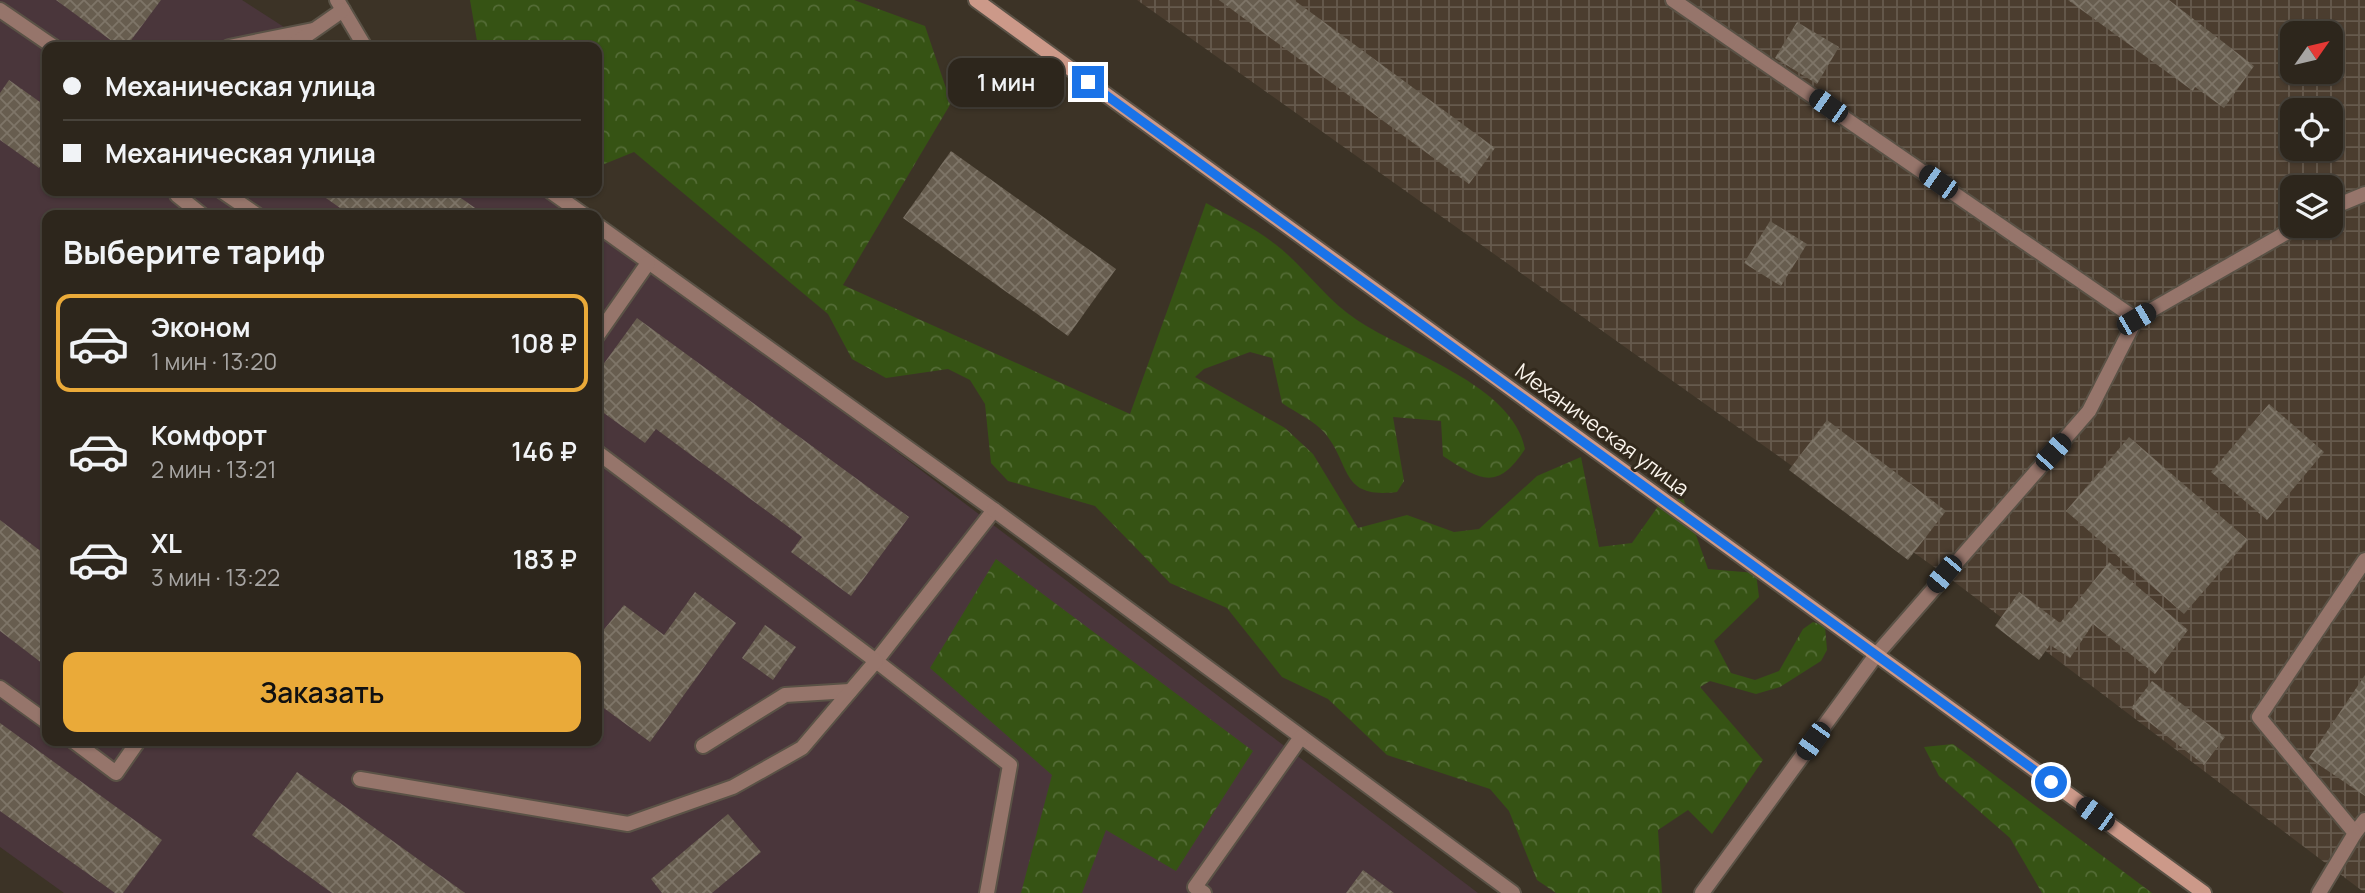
<!DOCTYPE html>
<html lang="ru">
<meta charset="utf-8">
<style>
body{margin:0;font-family:Manrope,sans-serif;background:#393229;color:#f1f3f6;height:100vh;display:flex;flex-direction:column;font-size:26px;white-space:nowrap}
*{box-sizing:border-box;margin:0}
p{font-size:23px;color:#a7a5a3}
.icon{flex:none;width:38px;height:38px;fill:none;stroke:currentColor;stroke-width:2;stroke-linecap:round;stroke-linejoin:round}
.map{position:relative;flex:1;overflow:hidden}
.drawer{position:absolute;left:42px;top:210px;width:560px;height:536px;display:flex;flex-direction:column;background:#2d261c;border-radius:14px;box-shadow:0 2px 5px #0004,0 0 0 2px #48433b}
.drawer>*{flex:none}
.top-card{position:absolute;left:42px;top:42px;width:560px;height:154px;border-radius:14px;box-shadow:0 2px 5px #0004,0 0 0 2px #48433b;display:grid;align-content:center;height:154px;padding:0 21px;background:#2d261c}
.needle{width:46px;rotate:56deg}
.fabs{position:absolute;left:2280px;top:21px;display:grid;gap:14px}
.fabs a{display:grid;place-items:center;width:63px;height:63px;border-radius:14px;background:#2d261c;box-shadow:0 2px 5px #0004,0 0 0 2px #48433b;font-size:35px}
.end{position:absolute;width:32px;height:32px;margin:-16px;border:9px solid #1a73e8;background:#fff;box-shadow:0 0 0 4px #fff}
.from{border-radius:50%}
.bubble{position:absolute;height:49px;border-radius:14px;background:#2d261c;box-shadow:0 2px 5px #0004,0 0 0 2px #48433b;font-size:23px;font-weight:600;line-height:49px;text-align:center}
.car{position:absolute;width:21px;height:42px;margin:-21px -10px;border-radius:9px;box-shadow:0 0 5px 2px #0007;background:linear-gradient(#222 24%,#8ab4d8 0 40%,#222 0 76%,#8ab4d8 0 86%,#222 0)}
.top-card b{display:flex;align-items:center;gap:24px;height:66px;font-size:26px}
.top-card b+b{border-top:2px solid #48433b}
.top-card i{width:18px;height:18px;background:#f1f3f6}
ul{padding:0;list-style:none}
li{display:flex;align-items:center;gap:21px;height:98px;margin:0 14px 10px;padding:0 7px;border:4px solid transparent;border-radius:14px}
li div{flex:1}
li b{display:block;font-size:26px}
li em{font-style:normal;font-weight:600}
li.current{border-color:#eaaa39}
li>.icon{width:63px;height:63px;stroke-width:1.5}
h2{padding:0 21px;font-size:32px;line-height:84px}
.primary-button{display:flex;gap:14px;margin-top:auto;padding:14px 21px}
.primary-button a{flex:1;height:80px;border-radius:14px;background:#eaaa39;color:#111;font-size:28px;font-weight:600;line-height:80px;text-align:center}
.map>svg:first-child{display:block}
.commercial{fill:#4a363b}
.industrial{fill:url(#industrial-grid);fill-rule:evenodd}
.forest{fill:url(#forest-crowns)}
.building{fill:url(#building-cross-hatch)}
.lines{fill:none;stroke-linecap:round;stroke-linejoin:round}
.lane-casing{stroke:#5a5246;stroke-width:18}
.secondary-casing{stroke:#5a5246;stroke-width:18}
.lane{stroke:#96756b;stroke-width:14}
.secondary{stroke:#cc9989;stroke-width:14}
.route{stroke:#1a73e8;stroke-width:9}
.labels{text-anchor:middle;stroke-width:6;stroke-linejoin:round;paint-order:stroke}
.street-label{font-size:21px;fill:#faf4ec;stroke:#32291c}
</style>
<div class="map">
<svg width="2365" height="893" viewBox="0 0 2365 893">
<defs>
<pattern id="industrial-grid" width="8" height="8" patternUnits="userSpaceOnUse" patternTransform="scale(1.75)"><rect width="8" height="8" fill="#4b3d2f"/><path d="M0 4h8M4 0v8" fill="none" stroke="#665a4d"/></pattern>
<pattern id="forest-crowns" width="20" height="18" patternUnits="userSpaceOnUse" patternTransform="scale(1.75)"><rect width="20" height="18" fill="#365314"/><path d="M2 6a3 3 0 1 1 6 0M12 15a3 3 0 1 1 6 0" fill="none" stroke="#546c36"/></pattern>
<pattern id="building-cross-hatch" width="8" height="8" patternUnits="userSpaceOnUse" patternTransform="scale(1.75)"><rect width="8" height="8" fill="#675d4f"/><path d="M0 0l8 8M0 8l8-8" fill="none" stroke="#7e7568"/></pattern>
</defs>
<rect width="100%" height="100%" fill="#3c3326"/>
<polygon class="commercial" points="0,0 242,0 315,47 47,47 47,191 537,191 575,215 47,215 47,740 597,740 597,229 648,263 1478,893 64,893 0,847"/>
<path class="industrial" d="M1137,0H2365V893L1944,574ZM2292,33H2331V72H2292ZM2292,110H2331V149H2292ZM2292,187H2331V226H2292Z"/>
<g class="forest">
<path d="M470,0H854L925,26L951,103L843,285L1130,414L1206,203C1229,216 1255,228 1275,244C1304,266 1326,300 1357,320C1406,353 1513,385 1525,449C1497,492 1480,480 1443,456L1441,421L1393,417L1404,481L1397,492C1339,499 1352,465 1324,432C1314,421 1295,412 1282,403L1272,358L1250,352L1204,369L1195,377L1285,428L1313,454L1358,528L1407,515L1454,532L1479,529L1537,476L1581,457L1599,547L1632,543L1661,502L1683,498L1708,569L1756,573L1759,597L1714,641L1731,673L1755,680L1779,671L1803,629L1813,622L1825,626L1827,650L1821,661L1780,687L1756,694L1710,681L1700,687L1763,760L1712,834L1688,810L1658,830L1662,893H1556L1537,880L1509,811L1490,789L1387,755L1328,699L1282,677L1227,608L1170,583L1095,506L1008,481L991,463L985,404L970,380L948,369L886,378L852,359L828,314L634,152L597,167V47H478Z"/>
<polygon points="996,559 1253,751 1176,871 1106,830 1082,893 1021,893 1052,775 930,668"/>
<polygon points="1953,744 2152,893 2042,893 2010,838 1939,776 1924,747"/>
</g>
<g class="building">
<polygon points="56,0 161,0 126,47 120,47"/>
<polygon points="1219,0 1294,0 1495,148 1469,184"/>
<polygon points="2068,0 2169,0 2254,66 2224,108 2195,87 2193,91"/>
<polygon points="1797,22 1839,47 1817,84 1775,58"/>
<polygon points="9,80 47,107 47,157 39,168 0,140 0,93"/>
<polygon points="951,151 1116,269 1068,336 903,218"/>
<polygon points="316,191 451,191 485,215 350,215"/>
<polygon points="1770,221 1807,244 1781,286 1744,263"/>
<polygon points="637,318 909,517 851,596 791,552 802,537 656,429 645,443 597,408 597,373"/>
<polygon points="2269,404 2324,452 2267,520 2211,472"/>
<polygon points="1827,420 1946,511 1908,560 1789,470"/>
<polygon points="2129,437 2248,540 2184,614 2066,511"/>
<polygon points="0,520 47,556 47,667 0,631"/>
<polygon points="2109,562 2188,630 2155,674 2093,624 2070,658 2050,645 2039,660 1995,626 2019,592 2060,623"/>
<polygon points="695,592 736,623 650,742 597,703 597,638 624,605 664,635"/>
<polygon points="765,625 796,647 773,680 742,658"/>
<polygon points="2365,675 2365,796 2309,758"/>
<polygon points="2152,681 2225,737 2204,765 2131,708"/>
<polygon points="0,723 162,840 123,893 115,893 0,811"/>
<polygon points="297,772 465,893 332,893 252,835"/>
<polygon points="728,814 761,852 712,893 662,893 651,879"/>
<polygon points="1363,870 1394,893 1346,893"/>
</g>
<g class="lines">
<defs>
<g id="lane">
<polyline points="337,0 365,47"/>
<polyline points="1673,0 2136,319"/>
<polyline points="0,10 54,47"/>
<polyline points="229,47 313,30"/>
<polyline points="290,47 343,10"/>
<polyline points="179,191 177,195 202,215"/>
<polyline points="222,191 257,215"/>
<polyline points="550,191 584,215"/>
<polyline points="2331,208 2365,194"/>
<polyline points="597,225 994,510 876,661 1010,765 987,893"/>
<polyline points="597,336 648,263"/>
<polyline points="994,510 1513,893"/>
<polyline points="0,688 47,722"/>
<polyline points="72,740 116,773 139,740"/>
<polyline points="703,746 785,695 850,691"/>
<polyline points="360,779 628,824 733,787 802,748 876,661 597,452"/>
<polyline points="2355,833 2365,820"/>
<polyline points="1204,893 1195,887 1301,737"/>
<polyline points="1702,893 1876,655 2089,411 2136,319 2298,226"/>
<polyline points="2319,893 2355,833 2259,717 2365,560"/>
</g>
<polyline id="secondary" points="976,0 2204,893"/>
</defs>
<use href="#lane" class="lane-casing"/>
<use href="#secondary" class="secondary-casing"/>
<use href="#lane" class="lane"/>
<use href="#secondary" class="secondary"/>
</g>
<g class="lines">
<polyline class="route" points="1088,82 2051,782"/>
</g>
<g class="labels">
<g class="street-label">
<text transform="translate(1602 430) rotate(36)" y="7">Механическая улица</text>
</g>
</g>
</svg>
<div class="fabs">
<a><svg class="needle" viewBox="-14 -14 28 28"><path d="M0-13l5 13h-10z" fill="#e53935"/><path d="M0 13l5-13h-10z" fill="#a7a5a3"/></svg></a>
<a><svg class="icon" aria-label="locate" viewBox="0 0 24 24"><circle cx="12" cy="12" r="6"/><path d="M12 2v4M12 18v4M2 12h4M18 12h4"/></svg></a>
<a><svg class="icon" aria-label="layers" viewBox="0 0 24 24"><path d="M12 4l9 5-9 5-9-5zM3 14l9 5 9-5"/></svg></a>
</div>
<i class="end from" style="left:2051px;top:782px"></i>
<i class="end" style="left:1088px;top:82px"></i>
<div class="bubble" style="left:948px;top:58px;width:116px">1 мин</div>
<i class="car" style="left:1828px;top:106px;rotate:305deg"></i>
<i class="car" style="left:1938px;top:182px;rotate:305deg"></i>
<i class="car" style="left:2136px;top:319px;rotate:60deg"></i>
<i class="car" style="left:2053px;top:452px;rotate:42deg"></i>
<i class="car" style="left:1944px;top:574px;rotate:220deg"></i>
<i class="car" style="left:1813px;top:741px;rotate:216deg"></i>
<i class="car" style="left:2095px;top:814px;rotate:306deg"></i>
<div class="top-card">
<b><i class="from"></i>Механическая улица</b>
<b><i></i>Механическая улица</b>
</div>
<section class="drawer">
<h2>Выберите тариф</h2>
<ul>
<li class="current"><svg class="icon" aria-label="car" viewBox="0 0 24 24"><path d="M5 17H2v-5l4-1 3-4h7l3 4 3 1v5h-3M9 17h6M6 11h13"/><circle cx="7" cy="17" r="2"/><circle cx="17" cy="17" r="2"/></svg><div><b>Эконом</b><p>1 мин · 13:20</p></div><em>108 ₽</em></li>
<li><svg class="icon" aria-label="car" viewBox="0 0 24 24"><path d="M5 17H2v-5l4-1 3-4h7l3 4 3 1v5h-3M9 17h6M6 11h13"/><circle cx="7" cy="17" r="2"/><circle cx="17" cy="17" r="2"/></svg><div><b>Комфорт</b><p>2 мин · 13:21</p></div><em>146 ₽</em></li>
<li><svg class="icon" aria-label="car" viewBox="0 0 24 24"><path d="M5 17H2v-5l4-1 3-4h7l3 4 3 1v5h-3M9 17h6M6 11h13"/><circle cx="7" cy="17" r="2"/><circle cx="17" cy="17" r="2"/></svg><div><b>XL</b><p>3 мин · 13:22</p></div><em>183 ₽</em></li>
</ul>
<div class="primary-button"><a>Заказать</a></div>
</section>
</div>
